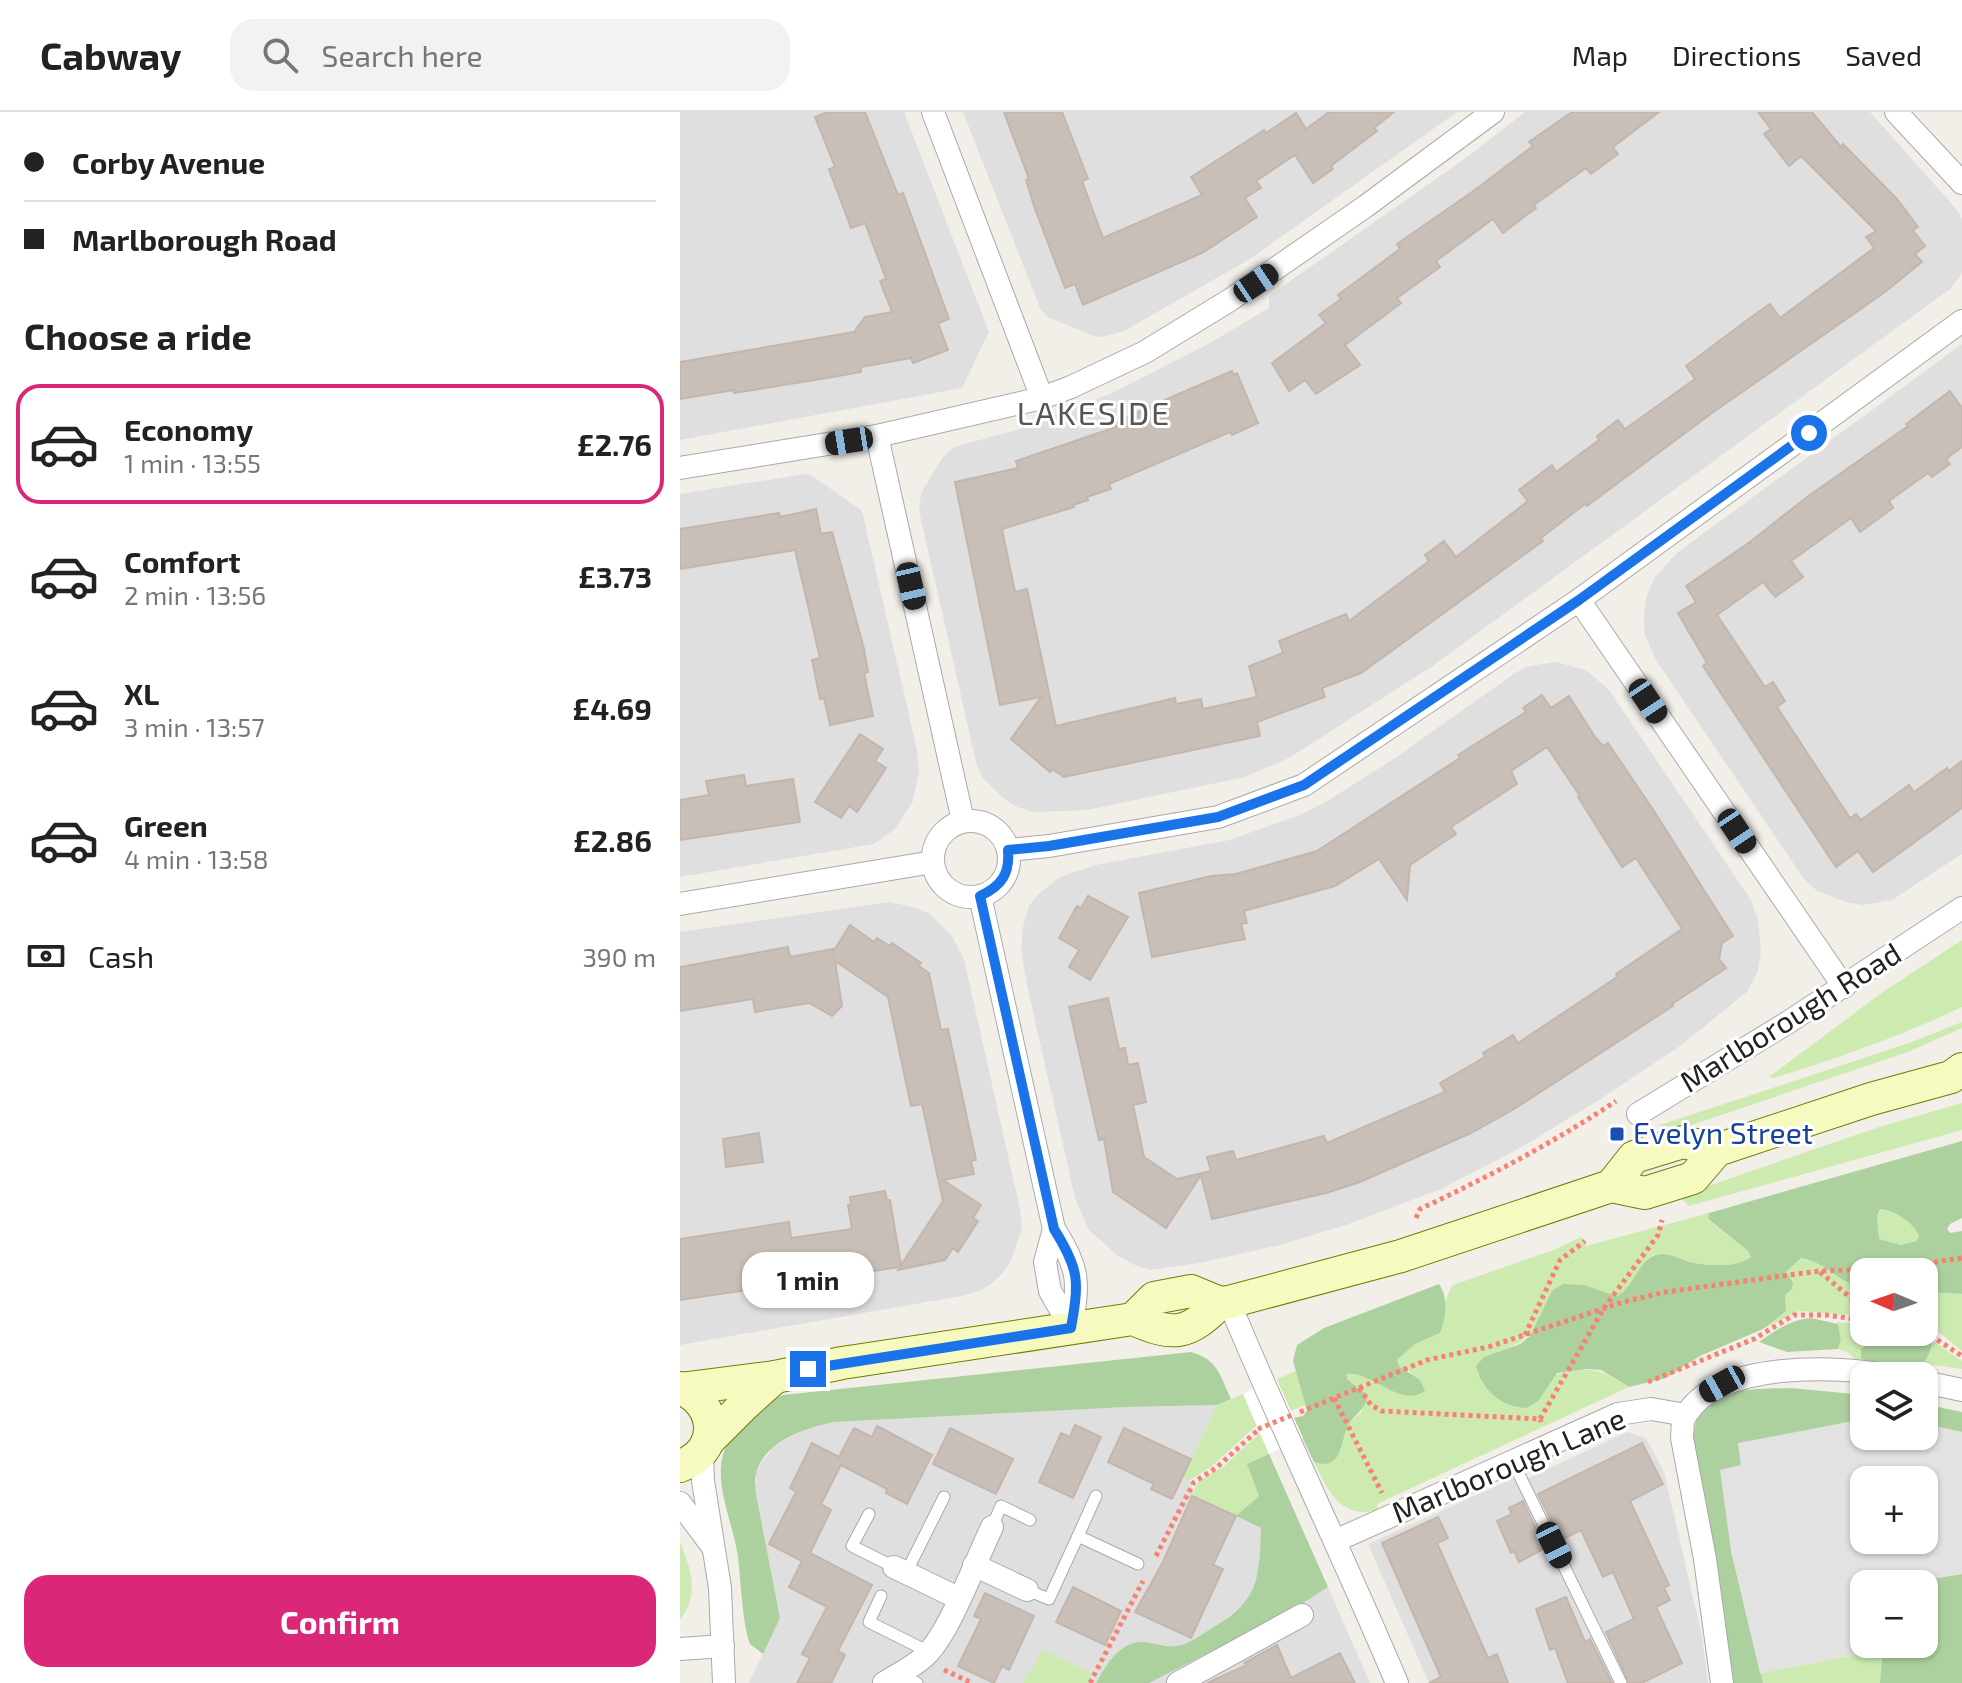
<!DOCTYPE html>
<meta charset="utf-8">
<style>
body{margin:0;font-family:"Exo 2",sans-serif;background:#f2f2f2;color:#222;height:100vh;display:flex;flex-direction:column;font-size:30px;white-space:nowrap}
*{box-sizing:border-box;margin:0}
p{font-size:26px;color:#767676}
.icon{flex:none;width:44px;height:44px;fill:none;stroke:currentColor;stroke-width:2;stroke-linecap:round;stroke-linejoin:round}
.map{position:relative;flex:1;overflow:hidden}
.panel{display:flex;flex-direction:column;background:#fff;width:680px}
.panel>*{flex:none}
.top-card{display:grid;align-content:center;height:176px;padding:0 24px;background:#fff}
.needle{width:52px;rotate:272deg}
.controls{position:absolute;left:1170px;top:1146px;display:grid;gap:16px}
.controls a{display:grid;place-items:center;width:88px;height:88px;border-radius:16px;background:#fff;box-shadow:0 2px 6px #0004;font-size:40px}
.end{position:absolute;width:36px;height:36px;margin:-18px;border:10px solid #1a73e8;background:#fff;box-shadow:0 0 0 4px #fff}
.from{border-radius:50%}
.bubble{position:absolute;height:56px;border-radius:24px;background:#fff;box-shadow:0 2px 6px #0004;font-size:26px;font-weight:700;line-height:56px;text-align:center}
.car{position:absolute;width:24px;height:48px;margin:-24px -12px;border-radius:10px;box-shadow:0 0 6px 2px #0007;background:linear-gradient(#222 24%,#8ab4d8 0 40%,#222 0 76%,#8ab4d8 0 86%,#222 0)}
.top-card b{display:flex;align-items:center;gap:28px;height:76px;font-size:30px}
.top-card b+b{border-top:2px solid #e0e0e0}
.top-card i{width:20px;height:20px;background:#222}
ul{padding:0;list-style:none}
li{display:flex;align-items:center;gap:24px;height:120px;margin:0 16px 12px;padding:0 8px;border:4px solid transparent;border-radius:24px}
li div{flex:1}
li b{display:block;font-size:30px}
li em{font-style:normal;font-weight:700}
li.selected{border-color:#db2777}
li>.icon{width:72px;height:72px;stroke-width:1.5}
h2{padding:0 24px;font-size:36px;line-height:96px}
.pay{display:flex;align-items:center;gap:20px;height:88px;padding:0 24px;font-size:30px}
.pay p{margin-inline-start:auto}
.action{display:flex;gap:16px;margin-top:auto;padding:16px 24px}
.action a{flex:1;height:92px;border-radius:24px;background:#db2777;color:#fff;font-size:32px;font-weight:700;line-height:92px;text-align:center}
header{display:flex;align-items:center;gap:48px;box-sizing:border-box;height:112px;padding:0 40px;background:#fff;border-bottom:2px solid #e0e0e0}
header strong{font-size:38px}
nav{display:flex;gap:44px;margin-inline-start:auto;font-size:28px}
.search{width:560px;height:72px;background:#f2f2f2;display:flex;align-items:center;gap:20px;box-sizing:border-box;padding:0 28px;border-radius:24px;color:#767676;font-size:30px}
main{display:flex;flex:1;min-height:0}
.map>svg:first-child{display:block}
.residential{fill:#e0dfdf}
.grass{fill:#cdebb0}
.forest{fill:#add19e;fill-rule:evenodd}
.parking{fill:#e2e2e2;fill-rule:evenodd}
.pier{fill:#fff}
.building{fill:#c7bfb8;stroke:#c4b6ab;stroke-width:2}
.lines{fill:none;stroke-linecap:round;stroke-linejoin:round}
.lane-casing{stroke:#a9a9a9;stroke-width:13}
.street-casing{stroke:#a9a9a9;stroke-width:24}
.secondary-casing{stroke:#707d05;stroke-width:34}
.path{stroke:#fa8072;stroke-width:5;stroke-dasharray:4 4;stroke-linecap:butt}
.lane{stroke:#fff;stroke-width:11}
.street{stroke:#fff;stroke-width:22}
.secondary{stroke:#f7fabf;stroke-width:32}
.path-bridge{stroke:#fa8072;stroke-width:5;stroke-dasharray:4 4;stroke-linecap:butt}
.route{stroke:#1a73e8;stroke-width:10}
.transit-dot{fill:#1a4fb4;stroke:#fff;stroke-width:3}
.labels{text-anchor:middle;stroke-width:6;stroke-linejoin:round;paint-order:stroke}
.street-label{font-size:30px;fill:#222;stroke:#fff}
.transit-label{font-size:30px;fill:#164399;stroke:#fff;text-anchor:start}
.neighbourhood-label{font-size:32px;letter-spacing:2px;fill:#555;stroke:#fff}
</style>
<header>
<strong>Cabway</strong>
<div class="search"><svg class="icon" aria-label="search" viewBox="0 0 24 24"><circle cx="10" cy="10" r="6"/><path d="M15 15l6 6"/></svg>Search here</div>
<nav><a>Map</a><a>Directions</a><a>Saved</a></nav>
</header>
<main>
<section class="panel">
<div class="top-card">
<b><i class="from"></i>Corby Avenue</b>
<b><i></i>Marlborough Road</b>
</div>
<h2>Choose a ride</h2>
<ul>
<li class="selected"><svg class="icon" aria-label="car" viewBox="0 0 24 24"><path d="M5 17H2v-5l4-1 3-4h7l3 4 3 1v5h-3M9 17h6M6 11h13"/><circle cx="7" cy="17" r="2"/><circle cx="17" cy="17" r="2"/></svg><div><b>Economy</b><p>1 min · 13:55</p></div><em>£2.76</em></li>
<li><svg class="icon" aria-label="car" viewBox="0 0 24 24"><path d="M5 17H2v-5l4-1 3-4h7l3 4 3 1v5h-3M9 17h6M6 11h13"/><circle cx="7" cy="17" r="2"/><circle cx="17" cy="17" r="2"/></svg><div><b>Comfort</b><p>2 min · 13:56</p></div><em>£3.73</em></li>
<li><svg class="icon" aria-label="car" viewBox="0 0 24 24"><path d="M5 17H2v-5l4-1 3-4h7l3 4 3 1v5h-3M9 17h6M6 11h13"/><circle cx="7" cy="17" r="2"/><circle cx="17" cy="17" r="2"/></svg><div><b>XL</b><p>3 min · 13:57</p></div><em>£4.69</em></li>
<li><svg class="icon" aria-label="car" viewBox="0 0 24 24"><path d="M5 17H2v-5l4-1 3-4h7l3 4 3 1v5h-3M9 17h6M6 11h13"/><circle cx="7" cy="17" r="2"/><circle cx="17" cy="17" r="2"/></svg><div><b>Green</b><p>4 min · 13:58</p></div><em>£2.86</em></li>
</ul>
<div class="pay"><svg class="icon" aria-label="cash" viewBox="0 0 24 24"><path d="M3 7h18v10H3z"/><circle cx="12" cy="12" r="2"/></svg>Cash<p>390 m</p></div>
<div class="action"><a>Confirm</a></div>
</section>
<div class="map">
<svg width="1282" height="1571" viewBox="0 0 1282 1571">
<rect width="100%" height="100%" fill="#f2efe9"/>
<g class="residential">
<polygon points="0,0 224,0 309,220 282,276 0,328"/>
<polygon points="283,0 777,0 570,147 444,219 423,225 413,224 368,205 360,196"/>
<polygon points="845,0 1190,0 1278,99 1282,107 1282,161 1270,177 751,555 609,646 565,665 407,698 354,700 337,695 322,685 303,666 297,654 239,399 241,381 263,345 274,335 340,317 432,281 530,231 589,196 589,184 790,43"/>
<polygon points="1282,232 1282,742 1212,788 1183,793 1165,790 1136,778 1124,767 976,548 965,523 964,504 967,483 975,465 998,440"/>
<polygon points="125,362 131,363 181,398 183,403 237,638 239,660 233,689 215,717 194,732 0,765 0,382"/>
<polygon points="876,550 906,558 929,578 1071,788 1078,808 1081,839 1078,859 1068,879 1000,934 922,986 842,1035 761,1077 666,1113 600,1133 519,1151 471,1158 459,1155 438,1144 409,1118 395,1086 347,873 341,838 343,815 349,794 357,783 380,765 416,753 549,728 620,703 649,688 718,644 835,561 849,554"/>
<polygon points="210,790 236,796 250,802 272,824 284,847 340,1097 342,1116 331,1149 323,1161 312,1171 300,1179 281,1184 0,1233 0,820"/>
<polygon points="537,1293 503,1365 510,1368 515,1385 581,1416 580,1459 575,1475 566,1490 537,1514 614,1497 648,1475 690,1571 69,1571 100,1506 76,1382 76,1361 84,1347 95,1334 113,1323 128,1315 154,1310 446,1295"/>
<polygon points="947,1320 966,1326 984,1360 1022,1524 1028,1571 749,1571 688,1432 845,1361 848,1366"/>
</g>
<g class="grass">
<path d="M1282,828V895C1221,924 1158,946 1094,966L1089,965L1200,882Z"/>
<polygon points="1282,910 1282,916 1228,940 982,1023 980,1013 1229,931"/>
<polygon points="1282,991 1282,1018 1009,1094 999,1084 1199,1015"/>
<path d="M1200,1097C1214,1098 1235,1111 1239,1125L1236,1129L1221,1133L1199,1127L1197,1103Z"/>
<path d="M1029,1101L1028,1108L1068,1139L1071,1145C1058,1156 1026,1154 1010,1150C999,1147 987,1138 974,1143C957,1151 954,1176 937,1184L916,1177L866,1192C851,1223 851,1227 818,1240L872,1266C878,1260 883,1261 891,1259C921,1255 925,1262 949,1275L697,1392L698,1398C660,1408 648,1378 634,1350C663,1360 660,1328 668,1314C671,1308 676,1305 682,1300L684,1279L667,1267L666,1262C689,1260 708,1278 729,1284L731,1260L719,1254L717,1248L735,1232L760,1221C764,1205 763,1187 773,1173L876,1137L901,1125L906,1134Z"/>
<path d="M1121,1146C1145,1149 1159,1172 1184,1176V1204L1119,1199L1083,1217L1106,1199L1105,1183L1109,1178V1166L1106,1160Z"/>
<polygon points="1244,1180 1282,1182 1282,1239 1260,1221 1244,1214"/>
<polygon points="1157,1210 1184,1213 1184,1220 1205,1220 1187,1232 1188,1251 1176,1249 1168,1240 1158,1237 1161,1228"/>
<polygon points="1251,1227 1282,1249 1282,1257 1254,1253 1245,1259 1216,1255 1252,1230"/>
<polygon points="616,1259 625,1293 577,1313 531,1355 510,1368 503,1365 537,1293"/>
<polygon points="580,1321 623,1326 568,1352 579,1384 556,1404 514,1385 513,1380 519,1369 543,1355"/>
<path d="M0,1430C11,1457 20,1483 0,1508Z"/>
<polygon points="363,1538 412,1561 407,1571 343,1571"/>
<polygon points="1202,1538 1200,1571 1083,1571 1080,1561"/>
</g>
<g class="forest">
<path d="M1282,1029V1106L1270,1112L1267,1117L1270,1121L1282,1119V1182L1244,1180V1160H1184V1176C1159,1172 1145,1149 1121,1146L1106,1160L1113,1171L1112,1177L1105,1183L1106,1199L1083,1217L1020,1244L986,1266L949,1275L921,1258L908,1257L877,1261L859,1288L847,1296C821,1295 803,1279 796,1254L804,1245L840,1232L850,1224L872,1179L883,1172L904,1173L937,1184C955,1175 958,1145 980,1142C991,1141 1000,1147 1010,1150C1026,1154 1058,1156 1071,1145L1068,1139L1028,1107L1029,1101ZM1200,1097C1214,1098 1235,1111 1239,1125L1236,1129L1221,1133L1199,1127L1197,1103Z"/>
<path d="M759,1172C769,1186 766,1206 760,1221L735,1232L717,1248L719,1254L740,1268L745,1279C721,1297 692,1259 667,1262V1267L688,1283C685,1299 674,1302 668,1314C660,1329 663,1360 634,1350L613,1306L623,1304L627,1299L613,1249L617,1233L644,1216Z"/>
<path d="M1131,1206L1158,1212L1161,1228L1158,1237L1107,1240L1079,1230C1096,1218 1110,1208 1131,1206Z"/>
<path d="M1205,1220C1221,1220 1241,1218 1252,1230C1251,1238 1247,1249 1240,1254C1231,1261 1190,1252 1181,1246V1237Z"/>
<path d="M511,1240C538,1248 540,1263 551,1287L537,1293L446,1295L154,1310C125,1316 84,1329 76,1362C74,1368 76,1376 76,1382L100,1506L83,1542L70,1532C62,1511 61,1469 58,1445C50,1393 19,1350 67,1306C79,1295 87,1288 103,1283Z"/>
<path d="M1111,1276L1184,1283V1307L1058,1332L1062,1353L1051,1439L1083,1571H1053L1013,1328C1014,1320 1015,1310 1019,1303C1037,1274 1083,1277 1111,1276Z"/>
<polygon points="1244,1292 1282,1300 1282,1320 1244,1312"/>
<path d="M589,1342L648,1475L614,1497L469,1571H416C425,1555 438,1532 459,1530C471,1529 484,1536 496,1534C507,1533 520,1524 529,1518C579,1489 579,1470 581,1416L556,1404L579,1384L567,1352Z"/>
<polygon points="1282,1462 1282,1571 1200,1571 1203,1532 1244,1532 1244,1472 1236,1472 1238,1469"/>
</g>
<path class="parking" d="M1184,1307V1324H1244V1312L1282,1320V1462L1239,1469L1236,1472H1184V1532H1203L1202,1538L1080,1561L1051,1439L1040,1358L1061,1353L1058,1331ZM1184,1368H1244V1428H1184Z"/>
<polygon class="pier" points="596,1266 623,1326 589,1342 563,1282"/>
<g class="building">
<polygon points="148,0 185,0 218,83 223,81 269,207 258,211 268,238 233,251 231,246 181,255 181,260 147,266 54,281 54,278 0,287 0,250 174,220 185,205 212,200 200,169 206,167 185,111 171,116 149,57 155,55 135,5"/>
<polygon points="324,0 382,0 408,67 402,69 423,126 522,83 511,65 584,18 586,21 616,1 626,17 649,0 714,0 694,16 697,19 651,54 653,57 633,71 615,43 576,69 581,76 565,86 577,105 522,141 403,193 395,172 385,176 354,94 346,68 349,67"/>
<polygon points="892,0 979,0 933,35 938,42 911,62 906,56 854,93 856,96 823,121 813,107 756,149 760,155 717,186 721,191 665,233 680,253 636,282 625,268 609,279 592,251 646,211 639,203 661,187 658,183 720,137 717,132 792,80 853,34 849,30"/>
<polygon points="1078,0 1132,0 1161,35 1163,32 1217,87 1238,115 1233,118 1245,134 1235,142 1242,150 1205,180 1032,301 907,394 905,392 861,426 863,429 681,561 642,576 645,585 577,610 580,624 384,665 372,657 370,660 331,627 361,585 320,593 275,370 338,356 336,349 436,315 434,311 494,284 552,259 553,263 557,261 578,311 552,323 550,320 429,372 431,377 407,385 408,388 393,393 394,395 322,417 335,480 347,477 376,614 495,586 496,592 521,587 523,597 577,585 569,554 603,541 599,529 666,502 669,509 749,449 745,443 764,429 776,445 848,389 839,378 872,353 876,360 919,328 917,324 938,308 945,317 1015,267 1006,254 1070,206 1090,192 1100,206 1194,136 1186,125 1196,119 1121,44 1109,54 1084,22 1091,17"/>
<polygon points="1270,279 1282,296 1282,335 1266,347 1270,352 1252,365 1248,361 1209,389 1213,396 1180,420 1171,406 1111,449 1123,465 1095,485 1083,470 1037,503 1085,575 1093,570 1105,589 1097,595 1170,706 1176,702 1181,708 1229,673 1234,680 1267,656 1269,659 1282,649 1282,696 1193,760 1178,739 1156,755 1023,554 1027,551 998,501 1016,490 1006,474 1070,430 1127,385 1228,314 1226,312"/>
<polygon points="136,397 141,422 152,420 184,537 188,560 184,561 193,604 150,613 144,586 140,587 132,548 140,546 115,438 0,457 0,417 99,401 100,405"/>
<polygon points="862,583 871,596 889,584 915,625 923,634 928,631 974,699 1053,824 1042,831 1039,847 1046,856 992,892 993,894 834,997 791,1021 680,1070 646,1081 532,1107 521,1063 486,1116 433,1080 424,1027 419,1028 389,895 428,886 439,937 445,936 448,953 458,951 466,990 453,993 464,1045 497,1067 531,1059 527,1045 553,1039 556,1048 644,1024 647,1031 765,980 760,971 805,945 803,941 833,923 838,931 937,865 936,862 1002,817 956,746 942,755 898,685 900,684 867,635 831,659 837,672 771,715 776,722 730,753 727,788 699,747 655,774 564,799 567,811 561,812 565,827 472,845 459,781 531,764 556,762 637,739 780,646 778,643 846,600 843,596"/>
<polygon points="180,622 203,637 195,649 206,656 177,700 169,694 161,706 135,690"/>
<polygon points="64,663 66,674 113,667 120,710 0,728 0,688 29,683 26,669"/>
<polygon points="408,784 448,805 410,868 389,855 399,838 379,826 397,794 401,796"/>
<polygon points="170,813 194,830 197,826 210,834 212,831 241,851 239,854 249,861 261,918 268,917 296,1048 291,1049 294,1062 263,1068 301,1093 293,1106 298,1109 278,1140 273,1136 265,1148 218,1158 220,1155 0,1188 0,1127 109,1110 111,1126 172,1117 168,1093 171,1092 170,1085 205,1079 207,1088 210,1088 221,1153 263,1089 242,992 231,994 208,885 155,849 162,894 152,904 129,891 75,900 73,887 0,899 0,855 108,835 110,845 153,837 153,840"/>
<polygon points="79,1021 83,1050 46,1055 43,1027"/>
<polygon points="395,1313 421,1325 393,1386 359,1370 381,1321 390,1325"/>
<polygon points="197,1314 252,1343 227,1392 206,1381 207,1377 161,1353 141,1392 151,1398 130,1441 192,1473 158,1539 165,1543 151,1571 117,1571 130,1546 122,1542 147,1495 109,1475 122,1449 89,1432 116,1380 110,1376 132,1331 159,1345 174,1316 192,1325"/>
<polygon points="270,1316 333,1347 316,1382 253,1352"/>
<polygon points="444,1316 511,1347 492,1387 471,1377 474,1372 428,1350"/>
<polygon points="962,1331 983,1372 950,1389 989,1473 984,1476 990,1488 976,1495 1002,1551 962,1571 949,1571 926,1520 954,1507 933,1460 923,1465 901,1418 881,1428 858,1382"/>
<polygon points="512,1384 556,1404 533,1453 543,1457 511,1526 455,1500 483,1450"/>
<polygon points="843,1389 865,1436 839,1450 834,1439 831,1441 817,1409 832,1402 829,1396"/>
<polygon points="758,1405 768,1426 757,1431 808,1546 817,1542 828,1571 749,1571 761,1565 702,1431"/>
<polygon points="393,1475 441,1499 425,1533 376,1510"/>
<polygon points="305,1481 354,1504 329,1558 322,1554 314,1571 278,1554 301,1507 294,1504"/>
<polygon points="886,1485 905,1530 910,1527 932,1571 888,1571 875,1536 870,1538 856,1497"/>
<polygon points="597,1533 611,1566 660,1541 675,1571 527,1571 567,1553 564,1551"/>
</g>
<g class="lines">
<defs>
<g id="lane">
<polyline points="833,1350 941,1571"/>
<polyline points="189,1402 172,1434 214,1455"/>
<polyline points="312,1415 321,1394 350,1408"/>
<polyline points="398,1424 416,1384"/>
<polyline points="226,1461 264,1385"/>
<polyline points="347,1478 369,1487 398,1424 458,1452"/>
<polyline points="201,1484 189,1510 249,1540"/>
<polyline points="219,1562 237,1571"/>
</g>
<g id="street">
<polyline points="253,0 362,286"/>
<polyline points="1216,0 1282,71"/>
<polyline points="197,324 283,709"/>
<polyline points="0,356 197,324 362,286 391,275 465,240 550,188 686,94 813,0"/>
<polyline points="899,488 1164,875"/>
<circle cx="291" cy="747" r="38"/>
<polyline points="328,738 369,734 538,705 624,673 899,488 1282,209"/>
<path d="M300,784L374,1117C400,1158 399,1170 391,1216"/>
<polyline points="0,792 253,750"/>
<polyline points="958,1002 1107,911 1282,796"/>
<polyline points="374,1117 365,1150 370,1179 391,1216"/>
<path d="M549,1190C602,1318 663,1443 717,1571"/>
<polyline points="1244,1270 1282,1278"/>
<polyline points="1006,1303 1003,1308 1002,1326 1025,1447 1042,1571"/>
<polyline points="22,1340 23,1369 40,1476 44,1571"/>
<polyline points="0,1391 32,1434"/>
<path d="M655,1429L938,1302L971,1297L1006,1303C1038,1249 1157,1253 1212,1264"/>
<polyline points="294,1453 347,1478"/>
<polyline points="214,1455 278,1486"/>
<polyline points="0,1537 43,1534"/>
<path d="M204,1571C218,1562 234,1555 246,1543C270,1520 296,1448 312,1415"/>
<polyline points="498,1571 622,1503"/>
</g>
<g id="secondary">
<polyline points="931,1074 954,1045 1003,1030 1037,1038"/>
<polyline points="453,1207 474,1186 511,1179 540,1191 549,1190 721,1144 931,1074 965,1081 1013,1066 1037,1038 1191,987 1271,965 1282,957"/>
<path d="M0,1276C39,1292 41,1340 0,1354"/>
<path d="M1,1277L95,1265L162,1251L453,1207C494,1225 508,1223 540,1191"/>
<polyline points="28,1329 65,1292 95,1265"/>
</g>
</defs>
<use href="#lane" class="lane-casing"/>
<use href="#street" class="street-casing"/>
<use href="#secondary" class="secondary-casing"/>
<g class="path">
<path d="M736,1106L740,1097C808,1065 873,1031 936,989"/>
<polyline points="1140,1160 1184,1197"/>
<polyline points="1244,1219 1282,1244"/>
<polyline points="845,1223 880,1148 905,1129"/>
<polyline points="968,1270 1074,1227 1114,1203 1146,1203 1184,1208"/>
<polyline points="679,1276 691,1293 702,1299 860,1307 861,1310"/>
<polyline points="654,1286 702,1381"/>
<polyline points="620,1300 747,1248 808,1235 943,1190 985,1180 1139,1159 1207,1157 1282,1146"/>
<polyline points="860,1307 924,1196 978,1123 982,1108"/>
<polyline points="476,1444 514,1370 536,1356 578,1318"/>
<polyline points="264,1558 292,1571"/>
<polyline points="410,1571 463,1469"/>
</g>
<use href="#lane" class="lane"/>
<use href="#street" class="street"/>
<use href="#secondary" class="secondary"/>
<polyline class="path-bridge" points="578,1317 612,1303"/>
</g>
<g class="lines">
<path class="route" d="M128,1257L391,1216C399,1170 400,1158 374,1117L300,784C322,774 330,761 328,738L369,734L538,705L624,673L899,488L1129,321"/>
</g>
<rect class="transit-dot" x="929" y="1014" width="16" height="16" rx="4"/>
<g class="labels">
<g class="street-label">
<text transform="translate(1111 906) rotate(-32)" y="10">Marlborough Road</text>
<text transform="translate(829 1354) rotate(-23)" y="10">Marlborough Lane</text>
</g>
<g class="transit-label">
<text x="953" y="1032">Evelyn Street</text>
</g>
<g class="neighbourhood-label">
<text x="414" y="313">LAKESIDE</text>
</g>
</g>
</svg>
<div class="controls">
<a><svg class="needle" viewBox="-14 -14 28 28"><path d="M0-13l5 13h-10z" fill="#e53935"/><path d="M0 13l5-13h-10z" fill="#767676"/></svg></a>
<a><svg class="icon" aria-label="layers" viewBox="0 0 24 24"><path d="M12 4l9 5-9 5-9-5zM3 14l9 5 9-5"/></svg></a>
<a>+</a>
<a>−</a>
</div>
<i class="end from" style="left:1129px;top:321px"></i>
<i class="end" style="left:128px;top:1257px"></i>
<div class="bubble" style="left:62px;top:1140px;width:132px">1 min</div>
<i class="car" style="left:576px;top:171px;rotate:56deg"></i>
<i class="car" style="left:169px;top:329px;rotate:261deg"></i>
<i class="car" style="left:231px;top:474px;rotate:167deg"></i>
<i class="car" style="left:968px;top:589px;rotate:146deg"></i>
<i class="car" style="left:1057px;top:719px;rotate:146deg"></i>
<i class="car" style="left:1042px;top:1272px;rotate:241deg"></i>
<i class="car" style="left:874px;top:1433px;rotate:154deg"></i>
</div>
</main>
